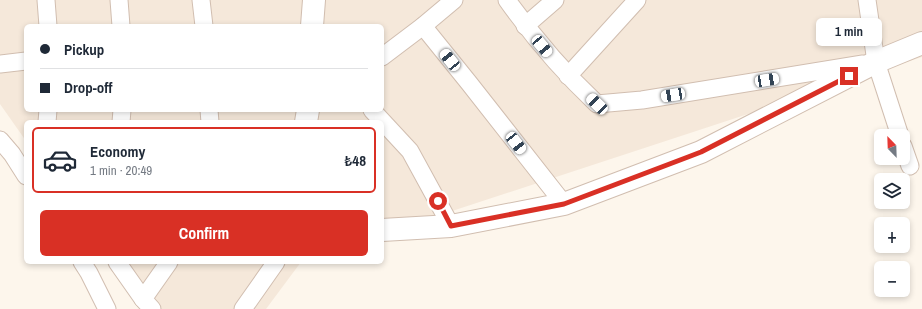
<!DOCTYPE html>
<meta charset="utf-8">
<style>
body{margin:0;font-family:"Archivo Narrow",sans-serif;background:#f2f2f3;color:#1f2937;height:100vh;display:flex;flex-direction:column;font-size:15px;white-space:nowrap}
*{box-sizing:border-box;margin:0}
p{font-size:13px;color:#747a83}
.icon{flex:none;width:22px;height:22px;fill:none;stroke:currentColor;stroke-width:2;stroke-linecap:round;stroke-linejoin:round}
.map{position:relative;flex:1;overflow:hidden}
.side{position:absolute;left:24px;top:120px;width:360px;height:144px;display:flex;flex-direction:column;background:#fff;border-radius:6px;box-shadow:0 2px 6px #0003}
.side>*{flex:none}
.hud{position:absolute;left:24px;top:24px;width:360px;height:88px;border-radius:6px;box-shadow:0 2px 6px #0003;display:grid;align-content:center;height:88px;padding:0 16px;background:#fff}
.needle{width:26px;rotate:337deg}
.controls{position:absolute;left:874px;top:129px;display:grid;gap:8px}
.controls a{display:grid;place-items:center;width:36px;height:36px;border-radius:6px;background:#fff;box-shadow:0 2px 6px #0003;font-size:20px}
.end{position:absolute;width:18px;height:18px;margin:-9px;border:5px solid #d93025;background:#fff;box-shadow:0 0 0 2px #fff}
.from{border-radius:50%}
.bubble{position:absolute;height:28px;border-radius:6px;background:#fff;box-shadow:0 2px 6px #0003;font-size:13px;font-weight:700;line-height:28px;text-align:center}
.car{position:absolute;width:12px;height:24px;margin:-12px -6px;border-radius:5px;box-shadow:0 0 3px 1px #0007;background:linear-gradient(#fff 24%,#345 0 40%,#fff 0 76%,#345 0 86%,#fff 0)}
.hud b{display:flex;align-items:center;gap:14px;height:38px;font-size:15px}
.hud b+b{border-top:1px solid #e0e1e3}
.hud i{width:10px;height:10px;background:#1f2937}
ul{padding:7px 0 0;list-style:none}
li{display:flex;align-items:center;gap:12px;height:66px;margin:0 8px 6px;padding:0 8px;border:2px solid transparent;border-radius:6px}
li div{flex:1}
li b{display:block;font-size:15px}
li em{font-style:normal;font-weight:700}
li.current{border-color:#d93025}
li>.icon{width:36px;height:36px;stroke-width:1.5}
.action{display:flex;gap:8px;margin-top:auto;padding:8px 16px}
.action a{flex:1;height:46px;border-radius:6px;background:#d93025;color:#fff;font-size:16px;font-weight:700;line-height:46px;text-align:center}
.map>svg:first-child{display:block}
.residential{fill:#f5e8da;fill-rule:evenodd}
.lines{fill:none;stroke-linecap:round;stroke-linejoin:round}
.minor-casing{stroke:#d1beb0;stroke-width:19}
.tertiary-casing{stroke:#d1beb0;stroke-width:24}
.minor{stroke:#fff;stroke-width:17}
.tertiary{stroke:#fff;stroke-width:22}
.route{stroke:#d93025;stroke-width:5}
</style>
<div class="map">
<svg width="922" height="309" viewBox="0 0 922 309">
<rect width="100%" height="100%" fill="#fdf6ec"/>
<g class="residential">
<path d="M0,0H922V57L382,234V122H26V141L0,104ZM26,26H382V110H26Z"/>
<polygon points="113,262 301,262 266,309 146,309"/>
</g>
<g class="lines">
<defs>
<g id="minor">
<polyline points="46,0 48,26"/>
<polyline points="119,0 121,26"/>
<polyline points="201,0 204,26"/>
<path d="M507,0C534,38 563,72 597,104L642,100L863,64"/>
<polyline points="867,0 876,62 900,136"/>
<polyline points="423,26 469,83 564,204"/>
<polyline points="525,26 555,0"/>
<polyline points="382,57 423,26 454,0"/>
<polyline points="0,64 26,61"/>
<polyline points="568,76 637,0"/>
<polyline points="209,110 210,122"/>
<polyline points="372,110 410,151 451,226"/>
<polyline points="47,122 48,110"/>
<polyline points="121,122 122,110"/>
<polyline points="0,140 12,154 26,176"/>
<polyline points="903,146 910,166"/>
<polyline points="82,262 89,273 107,309"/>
<polyline points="117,262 143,299 152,309"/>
<polyline points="143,299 169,262"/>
<polyline points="243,309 276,262"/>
</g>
<g id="tertiary">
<polyline points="312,26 314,0"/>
<polyline points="306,122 308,110"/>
<polyline points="382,230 451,226 564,204 701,152 876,62 922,43"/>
</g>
</defs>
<use href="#minor" class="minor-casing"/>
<use href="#tertiary" class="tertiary-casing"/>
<use href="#minor" class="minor"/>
<use href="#tertiary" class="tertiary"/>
</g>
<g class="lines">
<polyline class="route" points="438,201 451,226 564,204 688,157 701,152 849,76"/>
</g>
</svg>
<div class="controls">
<a><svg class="needle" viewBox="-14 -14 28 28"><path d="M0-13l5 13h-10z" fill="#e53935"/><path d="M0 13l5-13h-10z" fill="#747a83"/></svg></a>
<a><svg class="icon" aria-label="layers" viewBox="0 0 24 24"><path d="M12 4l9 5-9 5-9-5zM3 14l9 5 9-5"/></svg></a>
<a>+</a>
<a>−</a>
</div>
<i class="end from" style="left:438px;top:201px"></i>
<i class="end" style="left:849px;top:76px"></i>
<div class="bubble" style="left:816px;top:18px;width:66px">1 min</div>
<i class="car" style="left:542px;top:46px;rotate:140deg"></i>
<i class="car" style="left:450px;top:60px;rotate:321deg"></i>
<i class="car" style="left:767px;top:80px;rotate:81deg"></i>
<i class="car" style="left:673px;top:95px;rotate:261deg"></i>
<i class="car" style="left:597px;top:104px;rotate:314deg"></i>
<i class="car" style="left:516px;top:143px;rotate:142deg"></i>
<div class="hud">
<b><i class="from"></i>Pickup</b>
<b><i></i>Drop-off</b>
</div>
<section class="side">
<ul>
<li class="current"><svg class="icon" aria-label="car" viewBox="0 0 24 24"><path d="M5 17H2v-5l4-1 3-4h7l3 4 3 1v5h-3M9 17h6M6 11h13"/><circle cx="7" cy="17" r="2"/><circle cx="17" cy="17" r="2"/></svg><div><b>Economy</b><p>1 min · 20:49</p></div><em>₺48</em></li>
</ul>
<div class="action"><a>Confirm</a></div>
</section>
</div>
